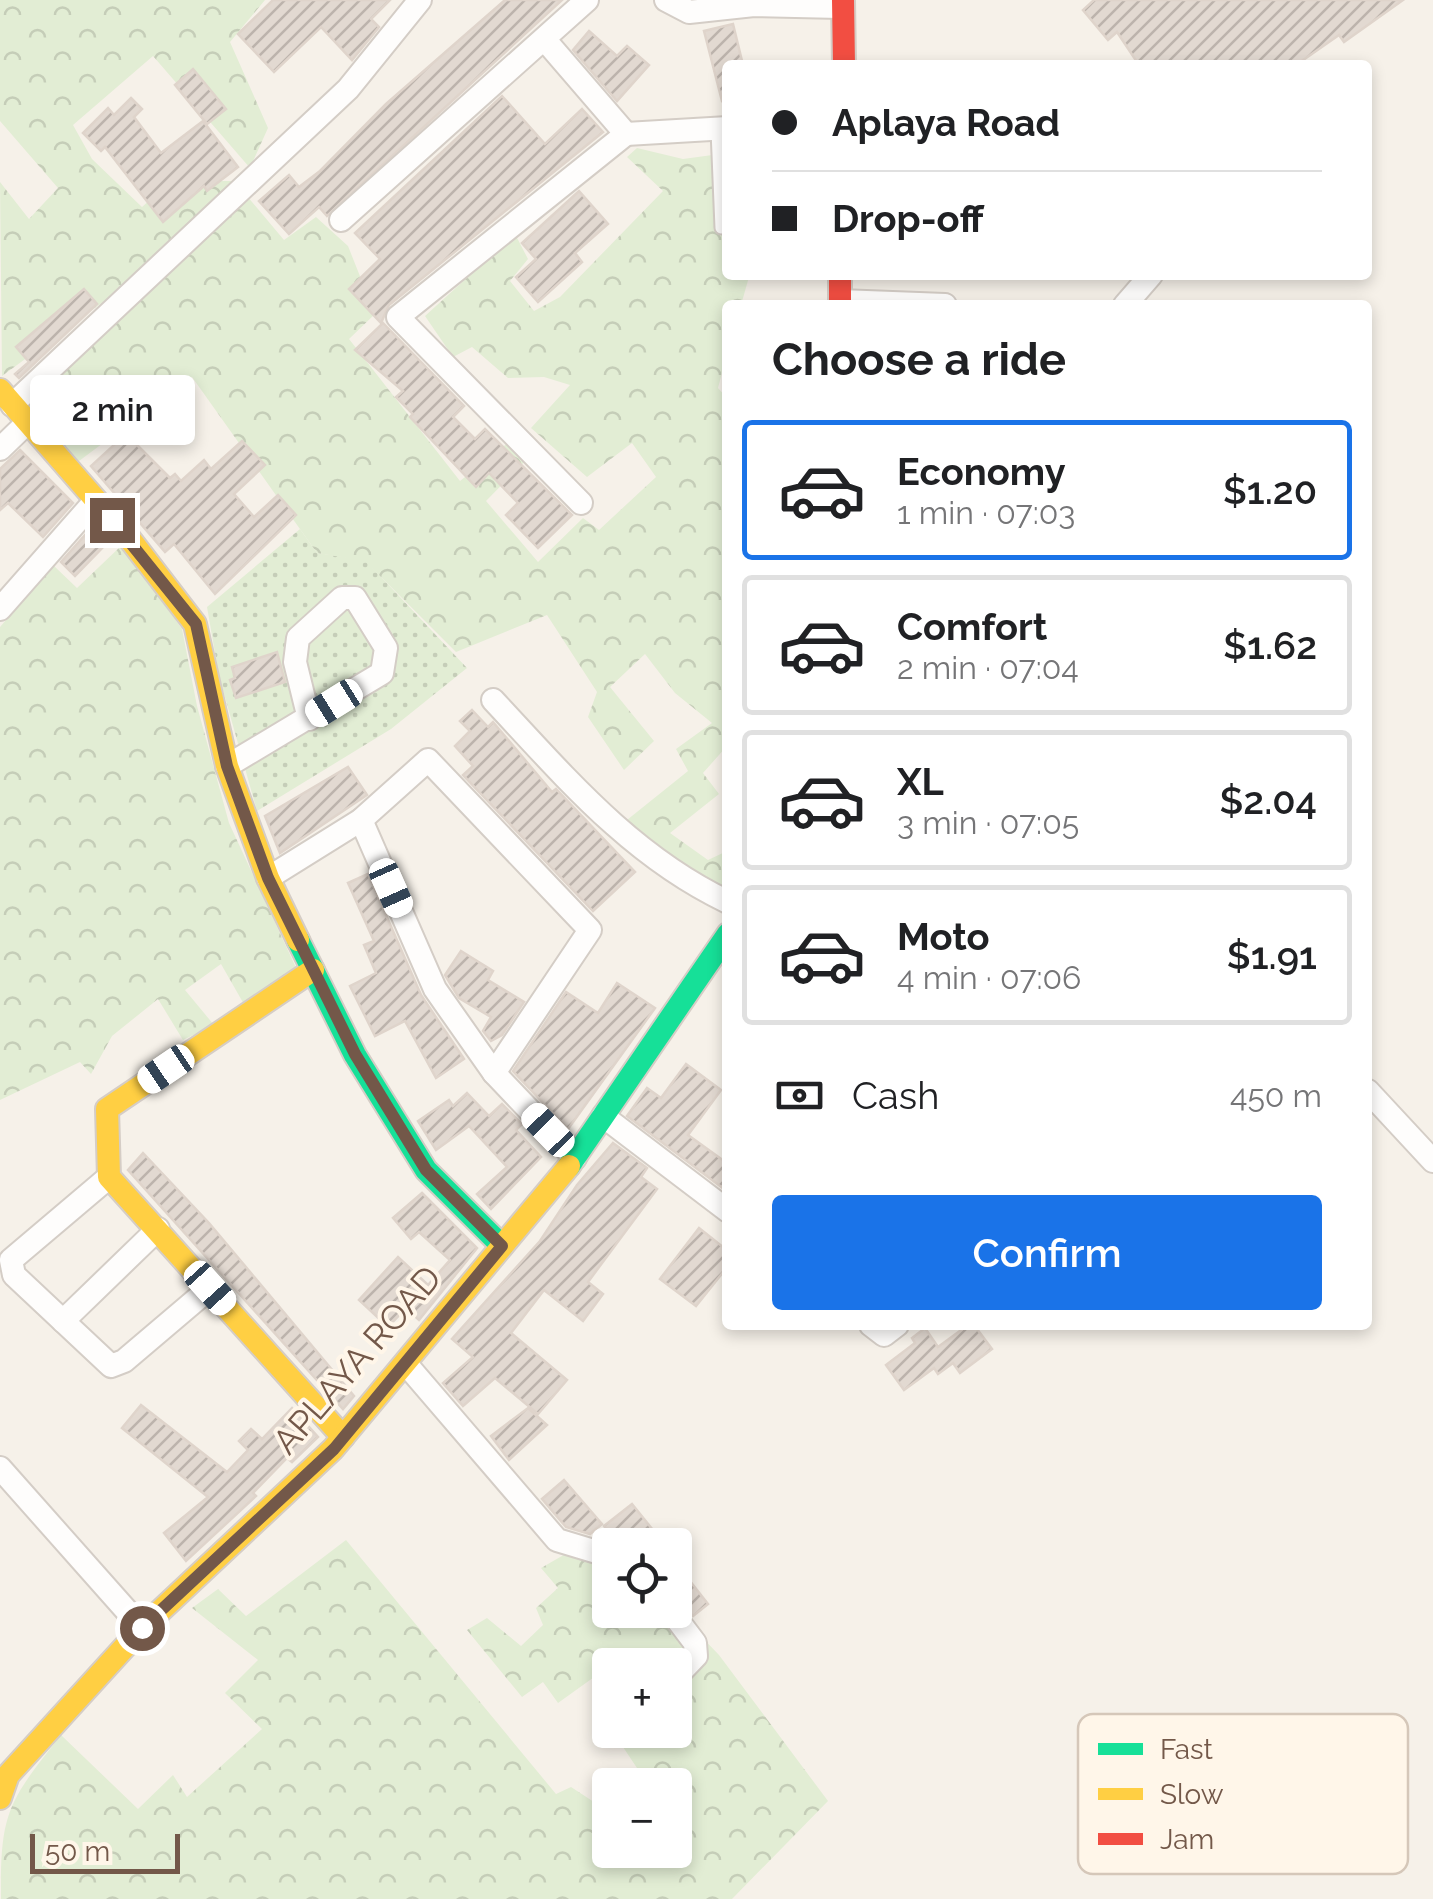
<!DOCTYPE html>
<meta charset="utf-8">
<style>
body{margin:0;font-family:Raleway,sans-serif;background:#f6f6f6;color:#202124;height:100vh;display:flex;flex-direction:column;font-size:38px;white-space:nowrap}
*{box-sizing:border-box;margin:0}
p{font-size:32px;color:#757577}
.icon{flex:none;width:55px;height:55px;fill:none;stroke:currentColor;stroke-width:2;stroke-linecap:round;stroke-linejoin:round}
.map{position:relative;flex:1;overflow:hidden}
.sheet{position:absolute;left:722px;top:300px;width:650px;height:1030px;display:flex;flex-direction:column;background:#fff;border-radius:10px;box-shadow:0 5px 15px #0003}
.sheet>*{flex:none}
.banner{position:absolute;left:722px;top:60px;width:650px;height:220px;border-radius:10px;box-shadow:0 5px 15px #0003;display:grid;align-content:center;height:220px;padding:0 50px;background:#fff}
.buttons{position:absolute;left:592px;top:1528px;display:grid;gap:20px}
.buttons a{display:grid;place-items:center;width:100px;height:100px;border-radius:10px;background:#fff;box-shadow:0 5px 15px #0003;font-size:50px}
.scale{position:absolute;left:30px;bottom:25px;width:150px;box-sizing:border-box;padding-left:10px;border:5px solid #735849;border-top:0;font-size:28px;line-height:35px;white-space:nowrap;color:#735849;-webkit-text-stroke:8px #fff6e9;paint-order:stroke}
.end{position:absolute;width:45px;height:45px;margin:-22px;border:12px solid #735849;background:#fff;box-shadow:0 0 0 5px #fff}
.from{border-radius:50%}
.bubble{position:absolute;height:70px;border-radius:10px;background:#fff;box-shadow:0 5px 15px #0003;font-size:32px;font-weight:600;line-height:70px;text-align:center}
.car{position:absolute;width:30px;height:60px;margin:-30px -15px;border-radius:12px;box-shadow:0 0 8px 2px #0007;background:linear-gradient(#fff 24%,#345 0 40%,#fff 0 76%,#345 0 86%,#fff 0)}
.banner b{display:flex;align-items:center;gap:35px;height:95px;font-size:38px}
.banner b+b{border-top:2px solid #e0e0e0}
.banner i{width:25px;height:25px;background:#202124}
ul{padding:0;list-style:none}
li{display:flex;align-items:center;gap:30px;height:140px;margin:0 20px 15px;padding:0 30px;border:5px solid #e0e0e0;border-radius:10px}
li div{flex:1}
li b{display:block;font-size:38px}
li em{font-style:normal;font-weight:600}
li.selected{border-color:#1a73e8}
li>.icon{width:90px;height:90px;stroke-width:1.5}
h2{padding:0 50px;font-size:45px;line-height:120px}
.pay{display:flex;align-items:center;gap:25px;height:110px;padding:0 50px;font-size:38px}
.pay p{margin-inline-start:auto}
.button{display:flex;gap:20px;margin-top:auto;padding:20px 50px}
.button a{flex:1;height:115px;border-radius:10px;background:#1a73e8;color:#fff;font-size:40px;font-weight:600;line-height:115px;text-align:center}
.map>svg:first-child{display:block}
.grass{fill:url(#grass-dots)}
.forest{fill:url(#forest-crowns)}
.building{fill:url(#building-hatch);stroke:#dfd4cb;stroke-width:2.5}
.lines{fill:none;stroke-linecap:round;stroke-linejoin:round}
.lane-casing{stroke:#d4cdc6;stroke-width:15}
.street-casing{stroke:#d4cdc6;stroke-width:26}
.fast-casing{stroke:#d5cdc6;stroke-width:26}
.slow-casing{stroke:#d5cdc6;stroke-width:26}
.jam-casing{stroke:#d5cdc6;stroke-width:26}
.lane{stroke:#fefdfc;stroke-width:11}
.street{stroke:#fefdfc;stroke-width:22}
.fast{stroke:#16e098;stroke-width:22}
.slow{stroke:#ffcf43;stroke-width:22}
.jam{stroke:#f24e42;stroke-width:22}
.route{stroke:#735849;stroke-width:12}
.labels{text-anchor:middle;stroke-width:8;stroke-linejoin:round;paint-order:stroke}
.street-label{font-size:35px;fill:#735849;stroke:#fff6e9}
.key{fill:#fff6e9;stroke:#d5c7b9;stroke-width:2.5}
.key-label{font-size:28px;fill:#735849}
</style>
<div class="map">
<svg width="1433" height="1899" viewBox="0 0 1433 1899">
<defs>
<pattern id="grass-dots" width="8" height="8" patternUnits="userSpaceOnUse" patternTransform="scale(2.5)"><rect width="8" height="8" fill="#e2edd4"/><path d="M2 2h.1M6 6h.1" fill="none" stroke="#c5cdb8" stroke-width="1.8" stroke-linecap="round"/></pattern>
<pattern id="forest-crowns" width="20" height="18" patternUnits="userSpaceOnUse" patternTransform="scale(2.5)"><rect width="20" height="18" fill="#e2edd4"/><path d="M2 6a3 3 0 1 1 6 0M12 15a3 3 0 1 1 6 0" fill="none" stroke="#c5cdb8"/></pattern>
<pattern id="building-hatch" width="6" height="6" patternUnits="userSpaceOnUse" patternTransform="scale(2.5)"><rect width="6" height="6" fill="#e2d9d1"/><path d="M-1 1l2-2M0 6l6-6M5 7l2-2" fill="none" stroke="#bcb3ac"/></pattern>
</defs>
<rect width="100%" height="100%" fill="#f6f1e9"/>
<polygon class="grass" points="300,529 317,553 365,560 467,668 391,729 257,811 219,676 207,607"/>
<g class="forest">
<polygon points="0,0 265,0 230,42 268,128 250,168 153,56 73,125 92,159 142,207 181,172 210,181 240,181 107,299 2,376 0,182 29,219 58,188 0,121"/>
<polygon points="637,148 683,159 727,153 728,275 749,277 741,305 728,305 727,354 718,388 728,399 727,746 703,773 719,794 670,833 708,860 727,851 727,892 698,881 622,824 688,771 676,749 712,723 675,693 645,654 610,687 654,741 624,770 588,717 597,692 547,615 456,652 365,561 317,553 192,377 79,461 25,403 247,196 284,240 316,217 348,246 375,314 349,339 460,481 509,442 528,458 486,501 538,562 583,518 599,530 656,477 632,443 587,477 531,428 570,385 544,377 508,378 472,347 453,357 425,316 515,234 528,259 510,281 534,311 560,297 663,191 627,157"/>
<polygon points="122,545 182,629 197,706 229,823 298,972 245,1006 221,964 185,990 214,1025 183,1040 158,999 112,1036 91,1074 80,1062 0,1100 0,627 53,565 77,588"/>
<path d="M602,1533L613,1545L610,1610L675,1609L719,1655L828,1801L732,1899H1C0,1812 8,1802 61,1735L138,1809L173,1775L187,1797L262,1729L225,1693L258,1660L192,1608L218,1589L246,1616L346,1540L556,1794L571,1787L594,1802L610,1790V1850H675V1785H616L637,1768L617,1738L626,1730H675V1665H610V1695L597,1675L558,1703L543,1682L522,1697L467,1630L487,1618L521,1646L543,1625L536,1608L558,1588L541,1568Z"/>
</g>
<g class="building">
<polygon points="273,0 390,0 371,19 379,27 352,60 321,27 274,72 238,34"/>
<polygon points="505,0 562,0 327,216 319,207 289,234 259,201 289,175 299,187 320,171 386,104"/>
<polygon points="1094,0 1403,0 1344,42 1339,35 1296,65 1139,65 1117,32 1108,40 1083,10"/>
<polygon points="733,24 743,65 728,65 728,100 722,101 704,31"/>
<polygon points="589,31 617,56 627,46 649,65 617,101 573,50"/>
<polygon points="193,69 226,109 207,124 175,85"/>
<polygon points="502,96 545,144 582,109 603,132 389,305 381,323 349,289 380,259 355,233"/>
<polygon points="131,98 142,109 134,117 161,153 203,121 238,167 207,191 204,186 163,222 105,147 101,151 83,133 108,108 114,115"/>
<polygon points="579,191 608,224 575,253 582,262 538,302 516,277 536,259 522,243"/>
<polygon points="84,289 97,304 19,378 15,374 29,362 16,347"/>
<polygon points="383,323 464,406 453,417 475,439 485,429 572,515 538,548 506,515 518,503 489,473 476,487 410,417 413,414 396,397 403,391 355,350"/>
<polygon points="126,434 170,478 175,474 181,481 204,460 211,469 242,441 265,465 234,494 254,517 278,495 296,515 215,594 174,544 165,552 91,466"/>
<polygon points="20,450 73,503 43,537 8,503 0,510 0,469"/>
<polygon points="93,526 108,542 75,576 61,562"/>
<polygon points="277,652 285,682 236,698 230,680 235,678 232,667"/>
<polygon points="472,710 488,727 493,722 552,792 556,789 635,872 593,911 463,775 473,766 455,746 470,731 460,721"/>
<polygon points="348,767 367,795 280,853 265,816"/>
<polygon points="368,874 421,995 464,1059 436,1078 405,1021 375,1036 350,986 376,973 364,945 374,941 348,883"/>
<polygon points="461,951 493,971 488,980 524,1002 502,1035 491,1041 483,1031 491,1017 459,998 445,975"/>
<polygon points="617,983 655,1008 568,1129 513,1071 566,992 598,1013"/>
<polygon points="686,1064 721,1090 688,1135 728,1164 728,1192 627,1116 647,1088 661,1098"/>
<polygon points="467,1093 489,1116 502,1104 522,1124 516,1130 541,1157 491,1209 477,1194 507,1167 469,1126 436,1150 418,1121 449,1100 453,1106"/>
<polygon points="613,1143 647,1168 641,1177 657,1189 588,1282 603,1294 583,1321 544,1290 511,1333 567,1380 538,1414 495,1378 463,1406 443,1383 473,1357 452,1339 540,1241 577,1185"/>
<polygon points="143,1153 209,1223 354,1396 343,1409 128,1170"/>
<polygon points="422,1193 477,1248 419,1320 406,1308 388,1327 359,1300 398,1257 428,1285 450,1260 419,1232 411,1239 393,1218"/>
<polygon points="699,1228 728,1251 728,1266 696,1306 660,1279"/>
<polygon points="968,1325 974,1325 992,1349 960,1373 953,1363 938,1374 934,1368 904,1390 886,1365 915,1343 912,1338 925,1328 938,1347"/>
<polygon points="141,1405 227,1472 248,1450 239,1441 251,1429 262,1439 292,1408 318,1437 292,1462 287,1458 253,1493 256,1496 186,1561 164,1533 208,1497 122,1428"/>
<polygon points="528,1408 547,1425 509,1460 491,1436"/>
<polygon points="564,1480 602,1524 590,1534 566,1527 542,1499"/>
<polygon points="632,1504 665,1545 618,1544 604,1526"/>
<polygon points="675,1562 708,1604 693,1616 675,1596"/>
</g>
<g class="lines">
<defs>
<polyline id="lane" points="717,130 721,228"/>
<g id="street">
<polyline points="666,0 689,12 754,5 840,7"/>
<polyline points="545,40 626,134 728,128"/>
<polyline points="341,220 587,0"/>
<polyline points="840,301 945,305"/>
<polyline points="1125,305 1151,275"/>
<polyline points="12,405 348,89 420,0"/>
<polyline points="0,449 29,421"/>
<polyline points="581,503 398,317 626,134"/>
<polyline points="0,609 95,501"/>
<path d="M493,700C565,777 631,856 728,902"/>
<polyline points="227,766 382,673 386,648 355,598 342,598 298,638 295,662 309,719"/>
<polyline points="361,820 435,989 494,1073 575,1158"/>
<polyline points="268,878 361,820 428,760 590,930 494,1073"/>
<polyline points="1368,1091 1433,1161"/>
<polyline points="603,1116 728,1211"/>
<polyline points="109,1177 11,1260 14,1275 111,1366 124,1361 210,1288"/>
<polyline points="63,1321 158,1229"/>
<polyline points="871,1325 884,1335 897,1325"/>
<polyline points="406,1364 557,1540 610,1556"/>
<polyline points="0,1468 142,1628"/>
<polyline points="670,1610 695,1643 696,1656 675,1678"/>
</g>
<g id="fast">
<polyline points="298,940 355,1055 426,1170 502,1246"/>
<polyline points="569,1166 728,934"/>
</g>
<g id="slow">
<polyline points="0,390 129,538 195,624 227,766 268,878 298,940"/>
<polyline points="313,970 107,1109 109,1177 343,1437"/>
<polyline points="0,1798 8,1775 142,1628 333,1449 569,1166"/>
</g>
<g id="jam">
<polyline points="843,0 844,65"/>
<polyline points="840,275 840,305"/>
</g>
</defs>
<use href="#lane" class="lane-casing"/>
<use href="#street" class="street-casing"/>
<use href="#fast" class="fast-casing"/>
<use href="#slow" class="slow-casing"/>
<use href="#jam" class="jam-casing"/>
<use href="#lane" class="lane"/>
<use href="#street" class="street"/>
<use href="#fast" class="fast"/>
<use href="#slow" class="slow"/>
<use href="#jam" class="jam"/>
</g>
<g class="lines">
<polyline class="route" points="112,520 196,624 227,766 268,878 355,1054 426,1170 502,1246 334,1449 142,1628"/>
</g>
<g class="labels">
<g class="street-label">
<text transform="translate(357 1360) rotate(-49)" y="12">APLAYA ROAD</text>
</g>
</g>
<rect x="1078" y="1714" width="330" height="160" rx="15" class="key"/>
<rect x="1098" y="1743" width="45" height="12" fill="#16e098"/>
<rect x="1098" y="1788" width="45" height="12" fill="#ffcf43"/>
<rect x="1098" y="1833" width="45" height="12" fill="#f24e42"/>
<g class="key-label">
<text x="1160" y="1759">Fast</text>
<text x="1160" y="1804">Slow</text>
<text x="1160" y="1849">Jam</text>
</g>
</svg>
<div class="buttons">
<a><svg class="icon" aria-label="locate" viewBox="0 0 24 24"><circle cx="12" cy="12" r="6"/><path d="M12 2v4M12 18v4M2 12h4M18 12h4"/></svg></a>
<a>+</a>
<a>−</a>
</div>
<div class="scale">50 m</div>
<i class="end from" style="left:142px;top:1628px"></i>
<i class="end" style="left:112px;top:520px"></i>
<div class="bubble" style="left:30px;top:375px;width:165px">2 min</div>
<i class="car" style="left:334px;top:703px;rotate:238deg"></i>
<i class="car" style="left:391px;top:888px;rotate:156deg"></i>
<i class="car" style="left:166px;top:1069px;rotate:236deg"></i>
<i class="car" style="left:548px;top:1130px;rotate:316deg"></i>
<i class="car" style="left:210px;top:1288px;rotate:138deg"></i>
<div class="banner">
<b><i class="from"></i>Aplaya Road</b>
<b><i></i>Drop-off</b>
</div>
<section class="sheet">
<h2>Choose a ride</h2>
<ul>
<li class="selected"><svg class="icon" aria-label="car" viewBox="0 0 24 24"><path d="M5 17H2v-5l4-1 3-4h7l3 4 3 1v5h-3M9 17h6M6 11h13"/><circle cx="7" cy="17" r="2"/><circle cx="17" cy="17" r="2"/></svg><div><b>Economy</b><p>1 min · 07:03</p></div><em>$1.20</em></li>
<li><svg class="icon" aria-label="car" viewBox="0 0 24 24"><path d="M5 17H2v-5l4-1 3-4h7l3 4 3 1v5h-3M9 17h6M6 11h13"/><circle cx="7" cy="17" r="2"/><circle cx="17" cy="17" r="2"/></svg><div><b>Comfort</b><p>2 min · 07:04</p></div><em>$1.62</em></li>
<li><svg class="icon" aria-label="car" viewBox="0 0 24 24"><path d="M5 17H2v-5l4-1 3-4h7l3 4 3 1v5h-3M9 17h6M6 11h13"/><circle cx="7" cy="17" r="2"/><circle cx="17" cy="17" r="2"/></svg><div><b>XL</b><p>3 min · 07:05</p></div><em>$2.04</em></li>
<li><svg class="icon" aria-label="car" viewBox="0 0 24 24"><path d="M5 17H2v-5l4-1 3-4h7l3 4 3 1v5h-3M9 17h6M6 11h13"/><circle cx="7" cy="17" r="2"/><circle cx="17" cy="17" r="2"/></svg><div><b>Moto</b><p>4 min · 07:06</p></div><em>$1.91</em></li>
</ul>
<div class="pay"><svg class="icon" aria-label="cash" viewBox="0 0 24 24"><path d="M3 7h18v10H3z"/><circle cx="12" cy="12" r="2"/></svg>Cash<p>450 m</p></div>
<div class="button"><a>Confirm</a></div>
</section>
</div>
